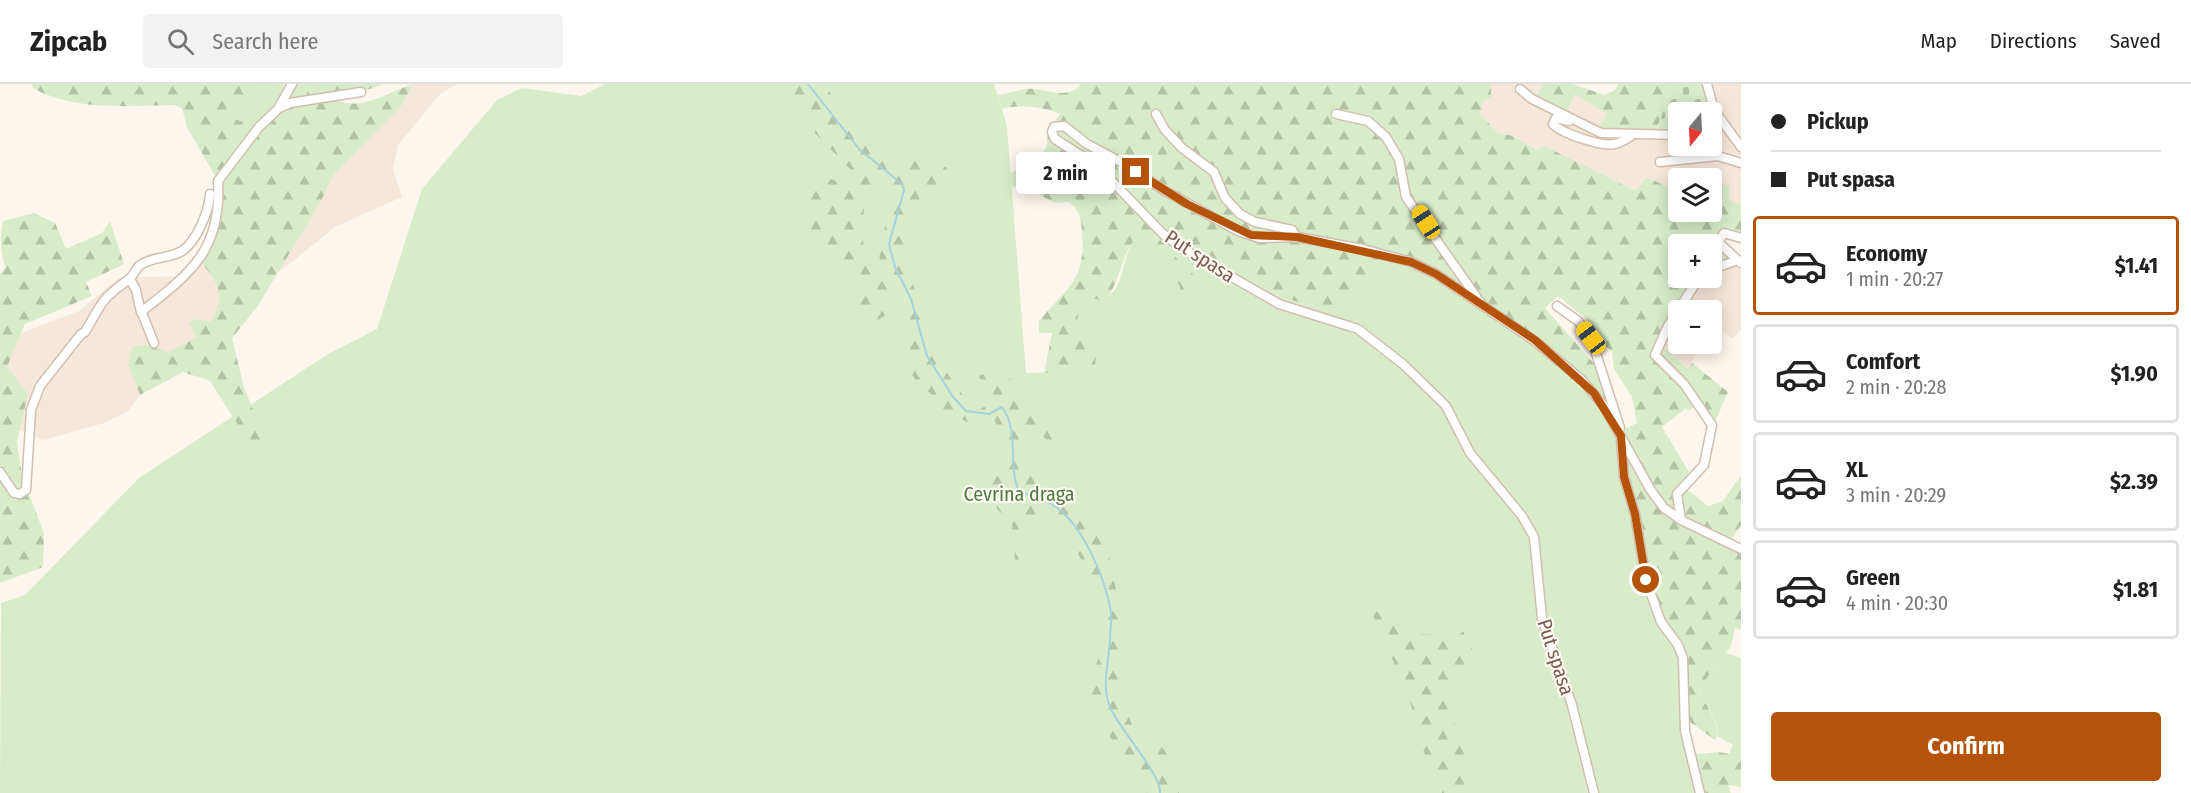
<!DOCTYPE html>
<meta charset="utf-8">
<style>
body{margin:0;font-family:"Fira Sans Condensed",sans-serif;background:#f2f2f2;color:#222;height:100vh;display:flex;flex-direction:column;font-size:22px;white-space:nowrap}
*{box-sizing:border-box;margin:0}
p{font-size:20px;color:#767676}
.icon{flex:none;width:33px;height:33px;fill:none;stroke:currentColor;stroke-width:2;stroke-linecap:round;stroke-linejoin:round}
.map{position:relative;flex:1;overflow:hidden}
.sheet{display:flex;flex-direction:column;background:#fff;width:450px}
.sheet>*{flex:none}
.guide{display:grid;align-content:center;height:132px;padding:0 30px;background:#fff}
.needle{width:39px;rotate:198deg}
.controls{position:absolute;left:1668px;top:18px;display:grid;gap:12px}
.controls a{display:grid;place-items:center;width:54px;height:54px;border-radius:6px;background:#fff;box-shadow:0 3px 15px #0003;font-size:30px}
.end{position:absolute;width:27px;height:27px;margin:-14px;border:8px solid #b45309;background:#fff;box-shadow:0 0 0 3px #fff}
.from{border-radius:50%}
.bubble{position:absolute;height:42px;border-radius:6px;background:#fff;box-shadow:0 3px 15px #0003;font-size:20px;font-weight:700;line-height:42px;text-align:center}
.car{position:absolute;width:18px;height:36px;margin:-18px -9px;border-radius:8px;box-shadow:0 0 4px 2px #0007;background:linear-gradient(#f5c518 24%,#345 0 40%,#f5c518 0 76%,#345 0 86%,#f5c518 0)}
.guide b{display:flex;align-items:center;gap:21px;height:57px;font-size:22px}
.guide b+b{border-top:2px solid #e0e0e0}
.guide i{width:15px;height:15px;background:#222}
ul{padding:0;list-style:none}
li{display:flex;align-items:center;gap:18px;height:99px;margin:0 12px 9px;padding:0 18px;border:3px solid #e0e0e0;border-radius:6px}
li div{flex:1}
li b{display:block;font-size:22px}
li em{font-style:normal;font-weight:700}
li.current{border-color:#b45309}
li>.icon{width:54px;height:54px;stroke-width:1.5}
.cta{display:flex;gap:12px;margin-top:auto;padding:12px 30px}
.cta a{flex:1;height:69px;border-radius:6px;background:#b45309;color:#fff;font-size:24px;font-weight:700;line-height:69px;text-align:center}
header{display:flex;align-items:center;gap:36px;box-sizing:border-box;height:84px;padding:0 30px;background:#fff;border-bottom:2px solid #e0e0e0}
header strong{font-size:28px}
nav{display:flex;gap:33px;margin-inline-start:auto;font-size:21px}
.search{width:420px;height:54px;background:#f2f2f2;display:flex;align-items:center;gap:15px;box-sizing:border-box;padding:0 21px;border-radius:6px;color:#767676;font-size:22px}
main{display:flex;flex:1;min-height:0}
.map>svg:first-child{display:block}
.residential{fill:#f5e8da;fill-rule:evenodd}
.grass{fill:#d8ecc9}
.forest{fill:url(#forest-firs)}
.cemetery{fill:url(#cemetery-stones)}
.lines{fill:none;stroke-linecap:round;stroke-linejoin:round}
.stream{stroke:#a5d3da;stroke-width:2}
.minor-casing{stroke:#d1beb0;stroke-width:11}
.minor{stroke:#fff;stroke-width:8}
.route{stroke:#b45309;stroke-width:8}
.labels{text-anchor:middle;stroke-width:4.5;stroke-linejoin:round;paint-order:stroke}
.street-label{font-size:20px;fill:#7a5c4d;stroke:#fffaf3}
.park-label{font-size:20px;fill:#537a41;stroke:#fffaf3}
</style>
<header>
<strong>Zipcab</strong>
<div class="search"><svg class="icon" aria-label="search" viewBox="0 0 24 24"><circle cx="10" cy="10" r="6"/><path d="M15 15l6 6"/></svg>Search here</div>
<nav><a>Map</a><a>Directions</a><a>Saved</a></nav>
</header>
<main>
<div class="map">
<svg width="1741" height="709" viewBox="0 0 1741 709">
<defs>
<pattern id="forest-firs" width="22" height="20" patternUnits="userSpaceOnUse" patternTransform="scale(1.5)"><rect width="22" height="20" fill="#d8ecc9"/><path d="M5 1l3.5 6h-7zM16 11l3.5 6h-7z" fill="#b4c2a5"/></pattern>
<pattern id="cemetery-stones" width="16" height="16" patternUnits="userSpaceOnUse" patternTransform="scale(1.5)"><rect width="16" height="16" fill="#d8ecc9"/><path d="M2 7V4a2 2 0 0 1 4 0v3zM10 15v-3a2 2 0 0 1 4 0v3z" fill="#b4c2a5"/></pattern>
</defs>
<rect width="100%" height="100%" fill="#fdf6ec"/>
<g class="residential">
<polygon points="413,0 457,0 440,10 398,61 393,85 402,113 335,143 273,193 281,92 402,21"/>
<path d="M1491,0H1543L1535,16L1565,31L1575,10L1607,30L1596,47L1657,46L1672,0H1741V120L1729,117L1730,102L1712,99V94H1678V108L1647,93L1636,107L1537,66L1513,52L1497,48L1480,30L1484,16L1491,14ZM1678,28H1712V62H1678Z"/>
<polygon points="200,177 218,197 220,224 210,238 196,235 198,252 168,268 147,261 129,282 140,311 127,328 104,339 43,356 0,338 0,257 79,227 119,194 175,192"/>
<polygon points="1741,183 1741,245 1732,255 1717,241 1712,246 1712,226 1678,226 1678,260 1700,260 1689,285 1659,260 1684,216 1699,194 1712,194 1713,185"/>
</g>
<g class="grass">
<polygon points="269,0 313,0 302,16 259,43 228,33 234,17"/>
<path d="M605,0H994L1007,42L1026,289L1095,287L1096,270C1081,248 1073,251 1080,222C1088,216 1103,217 1111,210C1125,197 1122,169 1137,153L1146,158L1180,202V215L1207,203C1195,192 1161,166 1161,151H1174L1281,213L1334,229L1366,201L1384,168L1406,173L1512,237L1545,286L1589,317L1607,325L1614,335L1680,560L1684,564L1686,635L1700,709H0L1,519L25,511L139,394L328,270L377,245L422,105L497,16L522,4L581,12Z"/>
<path d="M1726,569L1741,574V679L1729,670L1733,661L1717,652C1721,634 1696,610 1693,591L1705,597Z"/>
</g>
<g class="forest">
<path d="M32,0H269L234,17L228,33L259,43L267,34L302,16L313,0H384L361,8L329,12C359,31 385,9 413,0L402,21L334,90L321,117L257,223L232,254L244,304L267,358L250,360L210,297L183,288L140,311L128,281L132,263L147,261L168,268L197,253L189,240L196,235L210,238C227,212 218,198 200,177L208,160L218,97L187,43L182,24L174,21C129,22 74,27 33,4Z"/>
<path d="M782,0H824C836,16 854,50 867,62C885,79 925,69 947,84L946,97L920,112L915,127L904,138L905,153L901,176L913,200L927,252L940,279L970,321L978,326L986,322L987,313L979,292L984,290L998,302L1005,293L1022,299L1026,307L1018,315L1026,325L1044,327L1057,356L1054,361L1038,349C1017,354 1023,367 1022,384L1057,404L1059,418L1067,427L1087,432L1095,438L1107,463L1117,510L1123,523L1119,558L1127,629L1137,652L1148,659L1161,662L1167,670L1171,691L1179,709H1147C1143,690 1128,679 1117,664C1109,651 1099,634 1094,619C1086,592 1104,569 1106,543C1108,511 1070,448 1042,432H1031L1024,438L1027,477L1023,484L1015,478L1012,439L993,421L979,413C981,399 992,395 1004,388L1008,368L995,337L968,338L954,332L937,321L930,309L919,301L911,289L909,242L903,223L904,211L900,198L887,190L880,178L879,165L880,152L887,140L895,90L865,117L861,150L869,180L889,206L888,230L868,242L853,226L858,200L838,169L809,144L807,120L822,92L851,102L857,92L809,43Z"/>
<path d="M1081,0H1491V14L1484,16L1480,30L1497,48L1513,52L1537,66L1544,62L1636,107L1647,93L1678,108V128H1712V98L1730,102L1729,116L1741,120V155L1729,150L1720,156L1741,183L1712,185V160H1678V194H1699L1659,259L1688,285L1692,279L1728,308L1715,338L1701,320L1688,327L1686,324L1662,343L1692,393L1683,402L1708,422L1723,417L1741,391V441L1731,456L1741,461V546L1735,544L1731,562L1704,598L1693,591C1696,611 1724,638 1715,656L1686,635L1684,564L1661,538L1646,496L1624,393L1620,347L1637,339L1632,313L1614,285L1612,268L1589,246L1591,239L1558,212L1545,224L1605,292L1615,324L1607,325L1589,317L1558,298L1529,273L1516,249L1429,183L1384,168L1366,201L1335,229L1281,213L1174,151H1161V156L1179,177L1207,203L1180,216V202L1146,158L1137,153C1119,172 1122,199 1103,218L1096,215L1080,223C1073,251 1081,248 1096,270L1095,287L1044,289L1052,249H1039V237C1069,201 1086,197 1082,147C1081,135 1079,125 1069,118L1056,119L1039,111L1040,107L1034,103L1025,107L1012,102L1011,89L1043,69L1047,62L1048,46L1060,30C1044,23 1020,20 1002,25L998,11C1007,10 1017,6 1026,5C1044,3 1067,18 1081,0Z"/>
<polygon points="1543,0 1572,0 1605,11 1615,6 1618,0 1672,0 1655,50 1596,47 1607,30 1575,10 1565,31 1535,16"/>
<path d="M34,129L55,139L66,165L102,149L110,137L124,180L86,198L92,212L25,240L7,283L28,310L17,358L22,392L44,449L43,483L0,499V189L6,183C0,173 0,149 3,137Z"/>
<polygon points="1373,525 1413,549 1456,553 1469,543 1474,578 1445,604 1464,670 1470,709 1442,709 1423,666 1407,606 1375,539"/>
<polygon points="1718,668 1729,670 1741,679 1741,703 1728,701 1731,709 1700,709 1690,671"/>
</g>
<polygon class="cemetery" points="1672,0 1705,0 1709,20 1707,28 1678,28 1678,47 1657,46"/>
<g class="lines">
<path class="stream" d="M808,0L859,65L902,100L904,106L889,160L895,183L911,215L927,272L953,313L966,327L989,330L1002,323C1020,347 1007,381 1019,407C1030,411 1044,415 1053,421C1083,440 1105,494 1111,528C1112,536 1110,547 1110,555C1109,580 1101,599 1110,623C1119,645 1162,691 1160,709"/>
<defs>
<g id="minor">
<polyline points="1707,0 1714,26 1741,63"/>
<polyline points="1520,5 1532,15 1601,49 1678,51"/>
<polyline points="279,23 292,0"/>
<polyline points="1156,30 1165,46 1182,64 1214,88 1225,114 1240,130 1255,138 1292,146 1297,153"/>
<polyline points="1336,30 1368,37 1386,53 1399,75 1406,113 1480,218"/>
<path d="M1569,37L1556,34L1553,40C1561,49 1602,63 1614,60C1621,59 1626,55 1631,52"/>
<polyline points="1660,78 1718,72 1741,79"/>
<polyline points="1741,154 1724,149 1718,158 1741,179"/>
<polyline points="1712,185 1738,176"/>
<polyline points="130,195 136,206 140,224 154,259"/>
<polyline points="1557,222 1578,237 1591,254 1620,344"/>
<path d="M141,228C191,189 222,166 218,97L259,43L279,24L290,19L361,8"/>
<polyline points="1621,357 1624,393 1635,430 1646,496 1661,538 1678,561 1683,574 1685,647 1700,709"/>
<path d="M0,388L14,409L20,410L26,406L31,326L40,302L81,250L85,248C103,218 99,217 128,196C133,193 135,186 139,182C152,172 169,175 182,167C197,157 209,127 210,110"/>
<polyline points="1681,436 1677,410 1704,381 1712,341 1684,300 1655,271 1668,242 1699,194"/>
<polyline points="1594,709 1572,621 1542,534 1534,453 1522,432 1470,369 1446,322 1404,281 1358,245 1279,220 1183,165 1162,149 1109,94 1085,74 1055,55 1052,48 1054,43 1064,42 1087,60 1121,78 1165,107 1238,147 1259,154 1297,153 1363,165 1411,178 1436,190 1535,257 1582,296 1604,322 1650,405 1664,424 1681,436 1741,465"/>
</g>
</defs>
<use href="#minor" class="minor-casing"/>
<use href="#minor" class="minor"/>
</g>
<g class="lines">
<polyline class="route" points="1136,88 1187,120 1251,151 1297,153 1411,178 1436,190 1535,256 1594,309 1621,352 1624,393 1635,430 1646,496"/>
</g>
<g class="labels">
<g class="street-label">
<text transform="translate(1200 172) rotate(33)" y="7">Put spasa</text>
<text transform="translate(1556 573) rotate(72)" y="7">Put spasa</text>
</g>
<g class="park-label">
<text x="1019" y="417">Cevrina draga</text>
</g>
</g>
</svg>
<div class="controls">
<a><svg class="needle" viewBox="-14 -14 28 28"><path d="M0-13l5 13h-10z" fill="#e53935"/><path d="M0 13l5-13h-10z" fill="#767676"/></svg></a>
<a><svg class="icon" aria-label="layers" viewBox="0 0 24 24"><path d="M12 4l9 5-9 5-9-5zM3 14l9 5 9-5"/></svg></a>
<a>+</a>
<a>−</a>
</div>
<i class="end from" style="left:1646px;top:496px"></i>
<i class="end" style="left:1136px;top:88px"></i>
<div class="bubble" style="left:1016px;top:68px;width:99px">2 min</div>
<i class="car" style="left:1426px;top:138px;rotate:327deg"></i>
<i class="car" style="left:1591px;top:254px;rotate:323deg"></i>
</div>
<section class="sheet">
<div class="guide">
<b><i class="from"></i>Pickup</b>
<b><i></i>Put spasa</b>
</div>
<ul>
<li class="current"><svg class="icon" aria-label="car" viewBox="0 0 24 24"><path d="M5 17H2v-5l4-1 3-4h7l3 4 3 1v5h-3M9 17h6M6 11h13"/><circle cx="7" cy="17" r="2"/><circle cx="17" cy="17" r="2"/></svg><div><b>Economy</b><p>1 min · 20:27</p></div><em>$1.41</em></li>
<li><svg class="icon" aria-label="car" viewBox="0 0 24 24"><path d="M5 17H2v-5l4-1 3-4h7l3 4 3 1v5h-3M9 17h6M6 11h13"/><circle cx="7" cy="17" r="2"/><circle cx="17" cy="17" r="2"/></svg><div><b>Comfort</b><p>2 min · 20:28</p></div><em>$1.90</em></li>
<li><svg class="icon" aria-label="car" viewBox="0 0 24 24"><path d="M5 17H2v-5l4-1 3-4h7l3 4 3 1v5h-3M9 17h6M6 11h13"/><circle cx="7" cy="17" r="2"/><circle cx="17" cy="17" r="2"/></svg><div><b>XL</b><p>3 min · 20:29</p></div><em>$2.39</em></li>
<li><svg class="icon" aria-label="car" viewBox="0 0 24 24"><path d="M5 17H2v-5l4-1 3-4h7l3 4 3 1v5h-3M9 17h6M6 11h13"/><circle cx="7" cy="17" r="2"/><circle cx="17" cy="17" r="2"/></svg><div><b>Green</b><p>4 min · 20:30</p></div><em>$1.81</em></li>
</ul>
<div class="cta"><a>Confirm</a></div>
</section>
</main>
